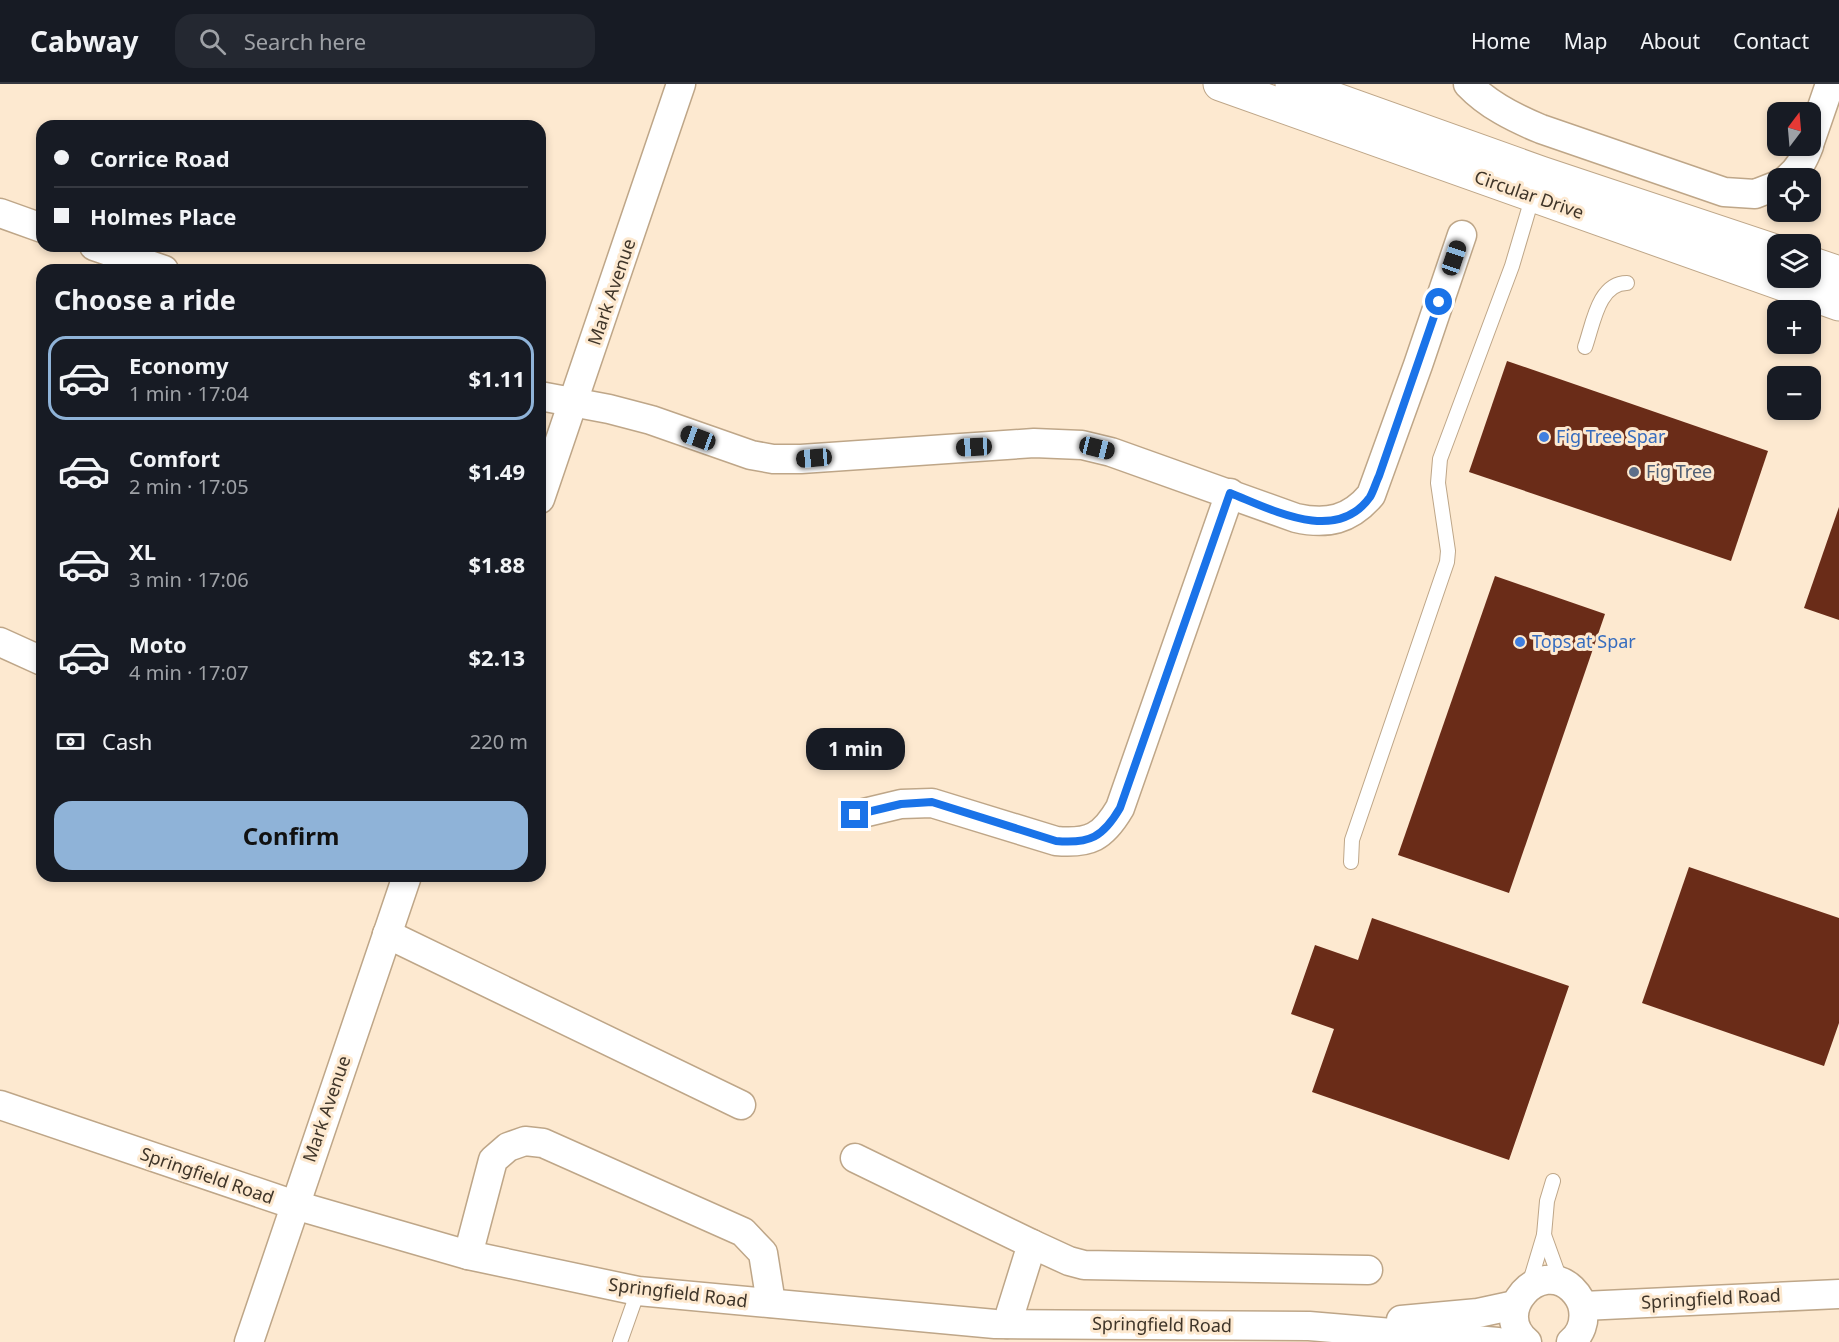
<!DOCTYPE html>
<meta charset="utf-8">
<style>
body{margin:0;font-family:"Noto Sans",sans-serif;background:#242831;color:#f1f3f6;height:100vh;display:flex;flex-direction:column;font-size:22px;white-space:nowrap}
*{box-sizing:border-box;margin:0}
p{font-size:20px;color:#9ea1a6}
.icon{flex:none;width:33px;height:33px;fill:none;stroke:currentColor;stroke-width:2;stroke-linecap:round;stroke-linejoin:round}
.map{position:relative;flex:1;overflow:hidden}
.details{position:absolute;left:36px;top:180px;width:510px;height:618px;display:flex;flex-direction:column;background:#171b24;border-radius:18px;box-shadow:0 3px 9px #0003}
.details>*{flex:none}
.banner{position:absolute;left:36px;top:36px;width:510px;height:132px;border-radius:18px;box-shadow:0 3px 9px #0003;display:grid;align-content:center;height:132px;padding:0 18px;background:#171b24}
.needle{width:39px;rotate:16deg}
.controls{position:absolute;left:1767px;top:18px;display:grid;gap:12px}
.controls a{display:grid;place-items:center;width:54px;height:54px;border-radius:12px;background:#171b24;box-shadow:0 3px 9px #0003;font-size:30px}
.end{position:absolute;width:27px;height:27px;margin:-14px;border:8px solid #1a73e8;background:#fff;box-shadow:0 0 0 3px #fff}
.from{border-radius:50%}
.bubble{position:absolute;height:42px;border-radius:18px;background:#171b24;box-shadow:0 3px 9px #0003;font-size:20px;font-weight:700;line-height:42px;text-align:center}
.car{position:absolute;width:18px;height:36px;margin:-18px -9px;border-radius:8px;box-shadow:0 0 4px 2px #0007;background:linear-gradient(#222 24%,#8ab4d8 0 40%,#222 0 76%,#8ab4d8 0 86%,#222 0)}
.banner b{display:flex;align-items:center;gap:21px;height:57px;font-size:22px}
.banner b+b{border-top:2px solid #363941}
.banner i{width:15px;height:15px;background:#f1f3f6}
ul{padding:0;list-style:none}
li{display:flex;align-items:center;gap:18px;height:84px;margin:0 12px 9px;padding:0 6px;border:3px solid transparent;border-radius:18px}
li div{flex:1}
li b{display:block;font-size:22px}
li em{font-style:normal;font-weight:700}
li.selected{border-color:#8fb3d8}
li>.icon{width:54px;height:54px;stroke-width:1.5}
h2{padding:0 18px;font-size:27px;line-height:72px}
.pay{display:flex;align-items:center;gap:15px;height:66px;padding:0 18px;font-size:22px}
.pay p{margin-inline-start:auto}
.action{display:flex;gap:12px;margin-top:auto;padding:12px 18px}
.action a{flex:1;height:69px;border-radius:18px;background:#8fb3d8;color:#111;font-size:24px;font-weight:700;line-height:69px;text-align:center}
header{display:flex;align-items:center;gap:36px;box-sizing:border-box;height:84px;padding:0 30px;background:#171b24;border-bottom:2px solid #363941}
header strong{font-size:28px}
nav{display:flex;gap:33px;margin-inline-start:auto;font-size:21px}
.search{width:420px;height:54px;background:#242831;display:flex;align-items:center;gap:15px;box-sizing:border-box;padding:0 21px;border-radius:18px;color:#9ea1a6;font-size:22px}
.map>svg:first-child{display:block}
.building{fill:#6a2c18}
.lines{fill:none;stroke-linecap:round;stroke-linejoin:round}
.lane-casing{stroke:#bea688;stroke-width:16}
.street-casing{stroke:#bea688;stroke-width:31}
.secondary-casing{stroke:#bea688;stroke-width:35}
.lane{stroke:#fff;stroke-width:14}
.street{stroke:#fff;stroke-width:28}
.secondary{stroke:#fff;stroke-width:33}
.route{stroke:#1a73e8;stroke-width:8}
.shop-dot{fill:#3f7fe0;stroke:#fde9d0;stroke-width:2}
.service-dot{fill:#5c6f8a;stroke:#fde9d0;stroke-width:2}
.labels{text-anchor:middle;stroke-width:6;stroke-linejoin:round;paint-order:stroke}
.street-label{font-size:18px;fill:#3f3529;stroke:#fde9d0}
.shop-label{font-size:18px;fill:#366cbe;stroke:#fde9d0;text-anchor:start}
.service-label{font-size:18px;fill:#4e5e75;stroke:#fde9d0;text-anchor:start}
</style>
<header>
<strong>Cabway</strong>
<div class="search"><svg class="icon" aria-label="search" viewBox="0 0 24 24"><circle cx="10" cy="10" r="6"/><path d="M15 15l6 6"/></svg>Search here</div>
<nav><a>Home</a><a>Map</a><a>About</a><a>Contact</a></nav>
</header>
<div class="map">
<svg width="1839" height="1258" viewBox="0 0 1839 1258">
<rect width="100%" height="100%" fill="#fde9d0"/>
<g class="building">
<polygon points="1507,277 1768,367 1731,477 1469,388"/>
<polygon points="1839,423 1839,536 1804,524"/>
<polygon points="1495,492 1605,530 1509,809 1398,771"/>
<polygon points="1689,783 1839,834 1839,939 1824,982 1642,919"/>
<polygon points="1372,834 1569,902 1509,1076 1312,1008 1334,945 1291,930 1315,861 1358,876"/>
</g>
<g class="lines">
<defs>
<g id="lane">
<path d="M1585,263C1593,241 1598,199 1627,199"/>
<polyline points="1351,778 1352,756 1447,478 1448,467 1438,399 1440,375 1512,182 1533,111"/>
<polyline points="1544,1151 1561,1198"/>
<polyline points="1529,1201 1544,1151 1547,1117 1553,1097"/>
<polyline points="620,1258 638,1207"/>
</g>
<g id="street">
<path d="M1468,0C1488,21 1514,34 1541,45L1724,108L1755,110L1778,101"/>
<polyline points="1810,58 1830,0"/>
<path d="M1788,94C1799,85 1804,75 1809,62"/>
<polyline points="0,129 42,144"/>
<polyline points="94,162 164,186"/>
<path d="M540,312L609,325L651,336L751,371L773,375H801L1034,359L1082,361L1111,368L1296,434C1327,441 1350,436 1371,411L1418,281L1462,151"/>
<polyline points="540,415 681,0"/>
<polyline points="0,558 42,577"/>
<path d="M855,731L901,720L932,719L1056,757C1090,760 1103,753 1120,724L1230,409"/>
<polyline points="387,850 741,1021"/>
<polyline points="0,1021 295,1121 468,1171 638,1207 995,1240 1309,1242 1498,1258"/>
<polyline points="855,1074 1032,1160 1007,1240"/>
<polyline points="1032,1160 1069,1177 1084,1181 1368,1186"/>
<polyline points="468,1171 493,1076 508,1063 525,1057 543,1059 743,1148 763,1169 771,1219"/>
<polyline points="1583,1222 1839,1210"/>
<polyline points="1401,1236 1478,1229 1515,1221"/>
<polyline points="249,1258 407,792"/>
<path d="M1527,1258C1490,1228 1540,1174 1572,1205C1578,1211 1582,1218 1583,1225C1585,1238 1581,1250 1571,1258"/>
</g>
<g id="secondary">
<polyline points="1220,0 1839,220"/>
<polyline points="1292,0 1541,89 1778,168"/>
<polyline points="1810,179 1839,189"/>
</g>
</defs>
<use href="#lane" class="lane-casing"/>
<use href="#street" class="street-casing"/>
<use href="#secondary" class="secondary-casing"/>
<use href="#lane" class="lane"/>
<use href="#street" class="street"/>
<use href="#secondary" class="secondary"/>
</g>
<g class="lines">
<path class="route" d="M855,731L901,720L932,718L1056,757C1090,760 1103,753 1120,724L1230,409C1271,425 1336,461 1370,413C1374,406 1376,398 1379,392L1439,218"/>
</g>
<g class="shop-dot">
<circle cx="1544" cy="353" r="6"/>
<circle cx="1520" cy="558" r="6"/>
</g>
<circle class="service-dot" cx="1634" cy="388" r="6"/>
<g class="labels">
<g class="street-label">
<text transform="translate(1529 111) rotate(19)" y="6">Circular Drive</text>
<text transform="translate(612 208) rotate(-71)" y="6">Mark Avenue</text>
<text transform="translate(327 1025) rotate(-71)" y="6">Mark Avenue</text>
<text transform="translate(207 1092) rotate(19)" y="6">Springfield Road</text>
<text transform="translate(678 1209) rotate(7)" y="6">Springfield Road</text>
<text transform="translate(1711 1215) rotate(-3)" y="6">Springfield Road</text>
<text transform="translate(1162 1241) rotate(1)" y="6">Springfield Road</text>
</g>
<g class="shop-label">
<text x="1556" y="359">Fig Tree Spar</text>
<text x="1532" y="564">Tops at Spar</text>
</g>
<g class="service-label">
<text x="1646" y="394">Fig Tree</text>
</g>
</g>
</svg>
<div class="controls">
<a><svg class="needle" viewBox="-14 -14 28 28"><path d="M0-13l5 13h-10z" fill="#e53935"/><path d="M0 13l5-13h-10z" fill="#9ea1a6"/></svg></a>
<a><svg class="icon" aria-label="locate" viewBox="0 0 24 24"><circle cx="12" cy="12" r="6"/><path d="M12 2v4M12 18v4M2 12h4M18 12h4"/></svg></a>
<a><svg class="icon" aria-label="layers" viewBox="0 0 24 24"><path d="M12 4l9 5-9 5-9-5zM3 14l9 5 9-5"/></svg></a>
<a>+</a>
<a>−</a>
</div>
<i class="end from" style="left:1439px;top:218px"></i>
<i class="end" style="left:855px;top:731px"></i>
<div class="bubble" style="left:806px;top:644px;width:99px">1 min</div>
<i class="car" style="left:1454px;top:174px;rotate:19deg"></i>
<i class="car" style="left:698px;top:354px;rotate:290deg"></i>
<i class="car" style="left:974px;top:363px;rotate:267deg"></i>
<i class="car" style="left:1097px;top:364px;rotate:104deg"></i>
<i class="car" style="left:814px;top:374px;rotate:265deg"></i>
<div class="banner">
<b><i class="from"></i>Corrice Road</b>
<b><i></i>Holmes Place</b>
</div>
<section class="details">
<h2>Choose a ride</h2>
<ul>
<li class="selected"><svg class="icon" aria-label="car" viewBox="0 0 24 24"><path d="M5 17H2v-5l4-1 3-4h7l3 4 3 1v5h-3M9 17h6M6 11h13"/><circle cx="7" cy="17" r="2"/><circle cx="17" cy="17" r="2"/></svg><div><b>Economy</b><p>1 min · 17:04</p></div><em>$1.11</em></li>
<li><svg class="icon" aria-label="car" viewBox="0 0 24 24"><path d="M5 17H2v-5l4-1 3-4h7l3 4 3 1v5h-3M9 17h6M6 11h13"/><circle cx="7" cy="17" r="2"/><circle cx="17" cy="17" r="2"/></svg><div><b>Comfort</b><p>2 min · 17:05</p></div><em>$1.49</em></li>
<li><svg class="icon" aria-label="car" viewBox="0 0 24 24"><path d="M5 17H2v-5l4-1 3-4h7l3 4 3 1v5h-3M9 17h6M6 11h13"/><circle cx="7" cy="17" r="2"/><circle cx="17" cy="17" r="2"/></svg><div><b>XL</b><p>3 min · 17:06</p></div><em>$1.88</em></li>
<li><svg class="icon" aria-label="car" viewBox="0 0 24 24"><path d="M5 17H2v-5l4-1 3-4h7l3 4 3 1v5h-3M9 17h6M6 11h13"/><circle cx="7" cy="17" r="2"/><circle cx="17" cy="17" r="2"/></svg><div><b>Moto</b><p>4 min · 17:07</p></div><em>$2.13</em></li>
</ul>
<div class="pay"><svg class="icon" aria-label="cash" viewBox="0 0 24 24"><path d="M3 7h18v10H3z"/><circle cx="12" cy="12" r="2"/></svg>Cash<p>220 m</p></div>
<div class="action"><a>Confirm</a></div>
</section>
</div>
